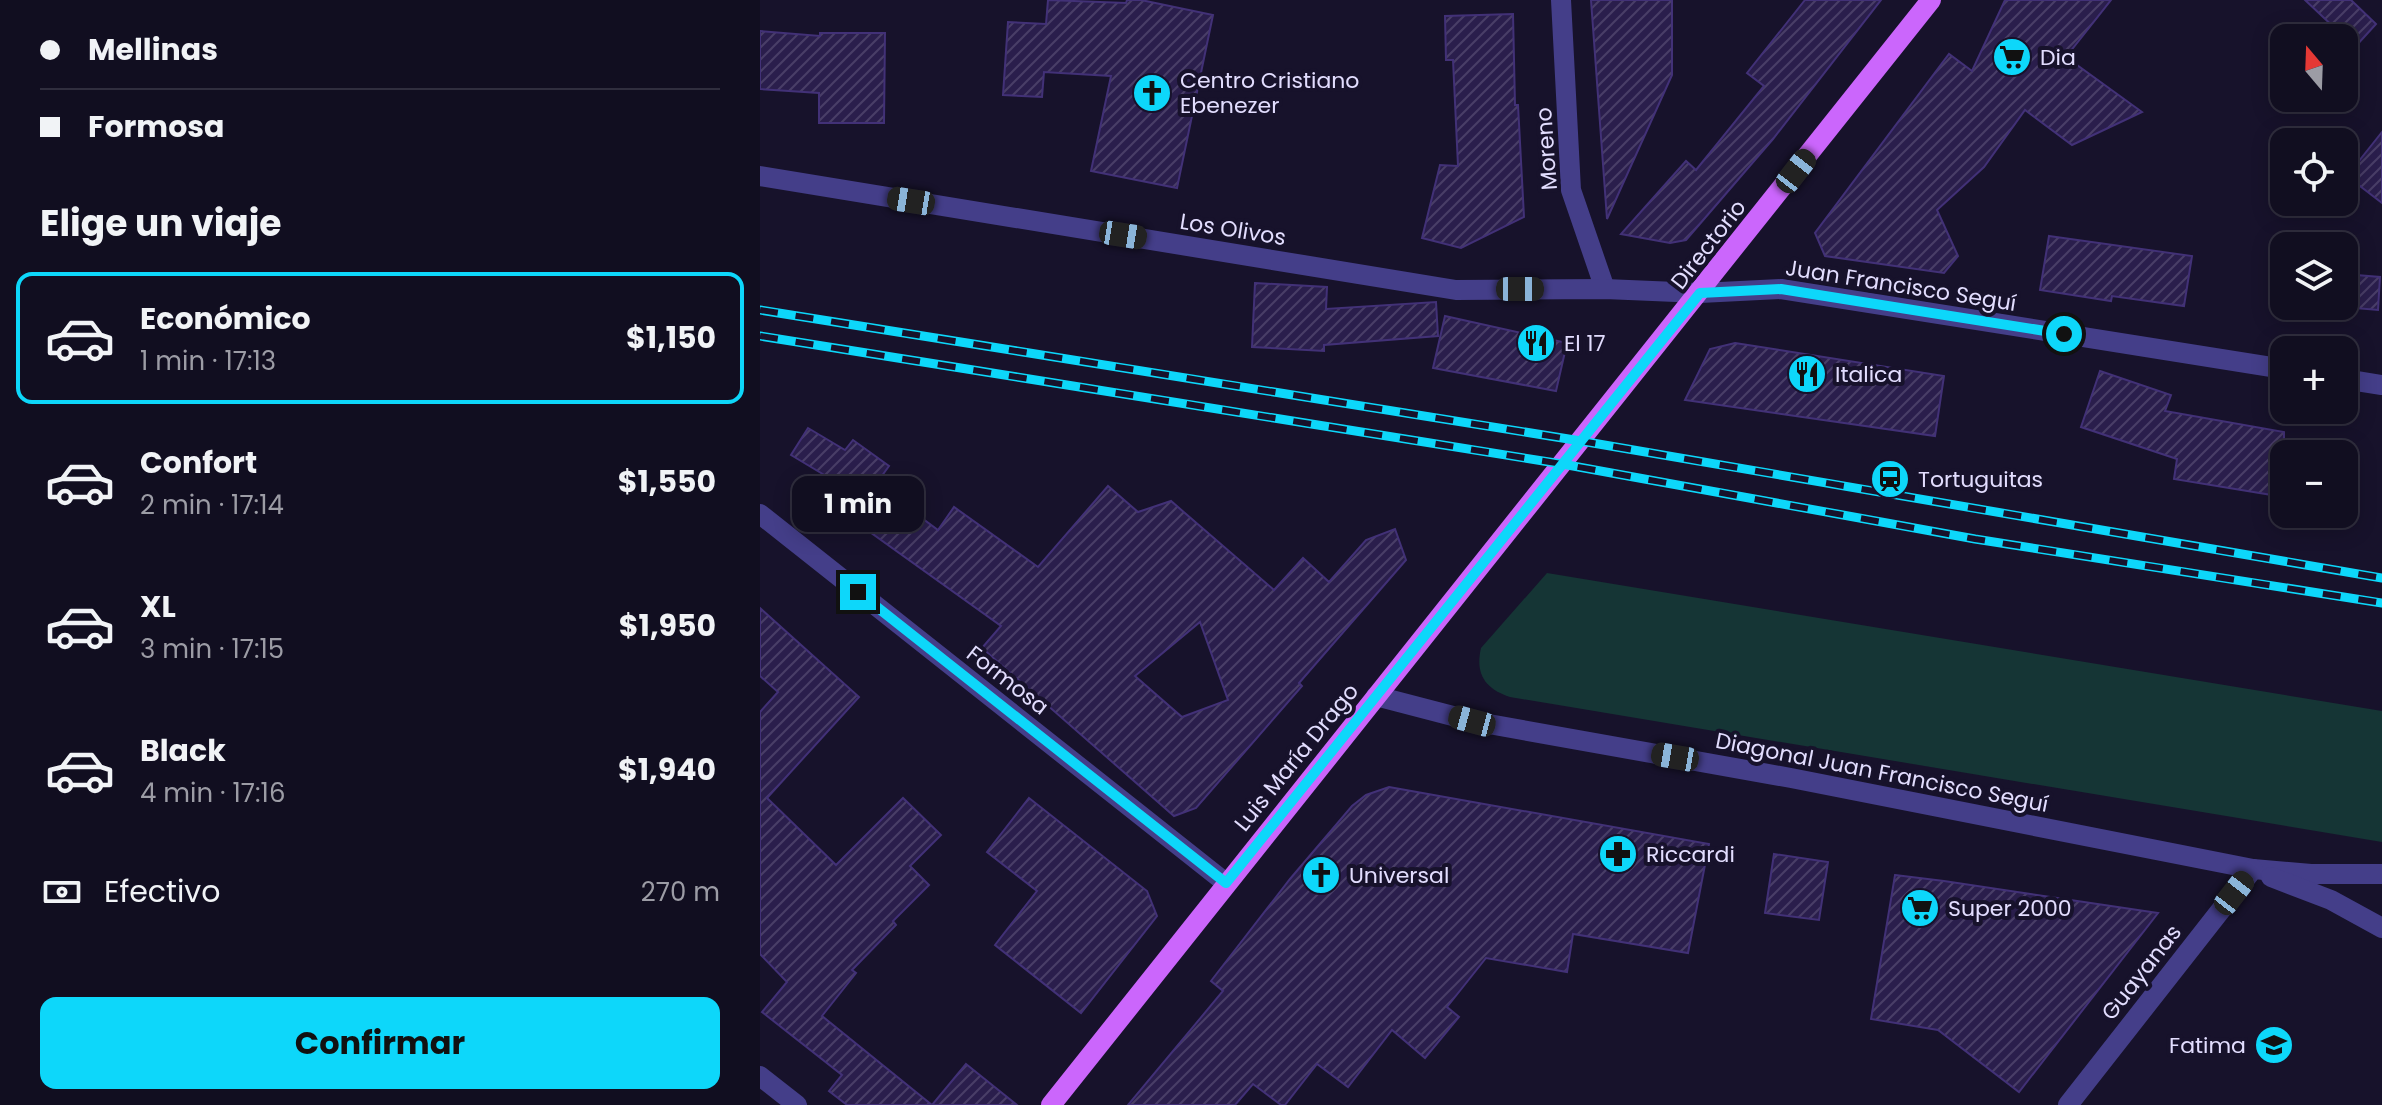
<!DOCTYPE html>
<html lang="es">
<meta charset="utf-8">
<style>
body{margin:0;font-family:Poppins,sans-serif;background:#1e1c2d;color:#f1f3f6;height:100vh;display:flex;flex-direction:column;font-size:30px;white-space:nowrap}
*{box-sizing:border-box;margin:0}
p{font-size:26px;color:#9c9ca5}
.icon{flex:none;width:44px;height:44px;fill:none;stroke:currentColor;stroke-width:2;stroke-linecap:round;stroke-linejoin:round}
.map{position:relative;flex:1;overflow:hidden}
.details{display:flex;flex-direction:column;background:#110e20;width:760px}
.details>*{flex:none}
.top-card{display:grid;align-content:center;height:176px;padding:0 40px;background:#110e20}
.needle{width:52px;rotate:341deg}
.buttons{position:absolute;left:1510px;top:24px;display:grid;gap:16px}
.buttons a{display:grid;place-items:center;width:88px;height:88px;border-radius:16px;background:#110e20;box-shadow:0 4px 20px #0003,0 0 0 2px #302e3e;font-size:40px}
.end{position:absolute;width:36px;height:36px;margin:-18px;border:10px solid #0dd7fa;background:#111;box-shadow:0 0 0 4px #111}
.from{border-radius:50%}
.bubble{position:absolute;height:56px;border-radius:16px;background:#110e20;box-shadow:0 4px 20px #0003,0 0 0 2px #302e3e;font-size:26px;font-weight:700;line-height:56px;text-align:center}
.car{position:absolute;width:24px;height:48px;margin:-24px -12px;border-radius:10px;box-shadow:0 0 6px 2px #0007;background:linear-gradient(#222 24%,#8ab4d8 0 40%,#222 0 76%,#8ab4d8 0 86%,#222 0)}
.top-card b{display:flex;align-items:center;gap:28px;height:76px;font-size:30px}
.top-card b+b{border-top:2px solid #302e3e}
.top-card i{width:20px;height:20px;background:#f1f3f6}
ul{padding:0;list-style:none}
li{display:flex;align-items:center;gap:24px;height:132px;margin:0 16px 12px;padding:0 24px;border:4px solid transparent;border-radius:16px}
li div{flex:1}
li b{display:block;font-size:30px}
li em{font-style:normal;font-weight:700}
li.current{border-color:#0dd7fa}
li>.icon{width:72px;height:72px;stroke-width:1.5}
h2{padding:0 40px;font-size:36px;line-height:96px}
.pay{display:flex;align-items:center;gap:20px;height:88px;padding:0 40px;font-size:30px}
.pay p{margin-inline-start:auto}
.primary-button{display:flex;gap:16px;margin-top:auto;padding:16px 40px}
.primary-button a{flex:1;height:92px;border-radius:16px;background:#0dd7fa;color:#111;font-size:32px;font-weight:700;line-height:92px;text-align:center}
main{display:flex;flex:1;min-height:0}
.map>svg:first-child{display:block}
.park{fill:#153535}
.building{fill:url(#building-hatch);stroke:#423177;stroke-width:2;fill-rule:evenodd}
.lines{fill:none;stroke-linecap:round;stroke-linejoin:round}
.minor{stroke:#443e89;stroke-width:20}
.major{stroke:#cb66fc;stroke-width:20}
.rail-casing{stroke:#0dd7fa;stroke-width:9}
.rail{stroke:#17122b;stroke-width:6;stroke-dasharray:18;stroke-linecap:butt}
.route{stroke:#0dd7fa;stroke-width:10}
.labels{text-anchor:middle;stroke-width:8;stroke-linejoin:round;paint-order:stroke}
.poi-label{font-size:22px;fill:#e2ddfe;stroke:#17122b;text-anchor:start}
.street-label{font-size:22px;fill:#e2ddfe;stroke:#17122b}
</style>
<main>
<section class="details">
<div class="top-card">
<b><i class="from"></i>Mellinas</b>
<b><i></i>Formosa</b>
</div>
<h2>Elige un viaje</h2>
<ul>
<li class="current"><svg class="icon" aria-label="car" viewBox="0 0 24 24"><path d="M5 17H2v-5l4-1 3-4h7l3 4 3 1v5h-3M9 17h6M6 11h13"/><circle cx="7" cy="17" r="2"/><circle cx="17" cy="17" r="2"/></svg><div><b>Económico</b><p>1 min · 17:13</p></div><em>$1,150</em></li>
<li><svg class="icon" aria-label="car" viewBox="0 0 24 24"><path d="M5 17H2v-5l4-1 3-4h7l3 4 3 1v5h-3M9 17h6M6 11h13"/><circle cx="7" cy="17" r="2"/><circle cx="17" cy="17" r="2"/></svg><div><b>Confort</b><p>2 min · 17:14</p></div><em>$1,550</em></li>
<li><svg class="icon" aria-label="car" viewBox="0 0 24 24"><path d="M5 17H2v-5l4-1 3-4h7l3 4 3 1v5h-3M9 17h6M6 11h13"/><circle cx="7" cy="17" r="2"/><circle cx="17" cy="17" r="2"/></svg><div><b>XL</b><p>3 min · 17:15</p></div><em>$1,950</em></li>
<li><svg class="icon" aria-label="car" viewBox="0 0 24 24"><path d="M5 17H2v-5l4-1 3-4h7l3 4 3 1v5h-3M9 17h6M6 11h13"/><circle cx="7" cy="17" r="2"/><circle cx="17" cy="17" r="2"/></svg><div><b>Black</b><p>4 min · 17:16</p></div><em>$1,940</em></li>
</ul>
<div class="pay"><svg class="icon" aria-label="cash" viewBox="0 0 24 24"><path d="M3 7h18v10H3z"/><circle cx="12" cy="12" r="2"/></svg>Efectivo<p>270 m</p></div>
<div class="primary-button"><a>Confirmar</a></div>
</section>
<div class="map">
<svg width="1622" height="1105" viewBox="0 0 1622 1105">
<defs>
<pattern id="building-hatch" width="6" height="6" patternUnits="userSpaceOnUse" patternTransform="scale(2)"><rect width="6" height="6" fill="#2a1e4c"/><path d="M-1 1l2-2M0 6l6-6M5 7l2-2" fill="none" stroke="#493e67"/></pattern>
</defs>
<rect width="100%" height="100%" fill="#17122b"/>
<path class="park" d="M787,573L1622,711V842L750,697C725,689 715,674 721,648Z"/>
<g class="building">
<polygon points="288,0 366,3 367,0 381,0 453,15 417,188 331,171 351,76 284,72 282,97 243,95 248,22 286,24"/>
<polygon points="831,0 912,0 912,75 847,219"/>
<polygon points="1045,0 1121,0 1013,139 926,240 910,243 861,234 926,161 936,170 1004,86 987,73"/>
<polygon points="1245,0 1351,0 1306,57 1382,112 1312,145 1265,110 1224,167 1177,210 1198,256 1184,273 1065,256 1055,233 1189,54 1212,71"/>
<polygon points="1545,0 1591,0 1616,24 1595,47"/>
<polygon points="753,14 755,105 758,105 764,217 701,248 662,238 680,165 698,166 693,60 686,60 685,16"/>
<polygon points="0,31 60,36 60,33 125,33 124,123 59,123 59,93 0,89"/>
<polygon points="1622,132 1622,203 1587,176"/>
<polygon points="1289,236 1432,256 1424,306 1352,296 1351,301 1280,290"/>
<polygon points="1584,274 1620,277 1618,310 1584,307"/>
<polygon points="495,283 567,287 566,309 676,302 678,336 564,345 564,351 492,347"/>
<polygon points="685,316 807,343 796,391 673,368"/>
<polygon points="975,343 1184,376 1175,436 925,400 950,349"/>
<polygon points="1340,371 1411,395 1405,411 1524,432 1524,497 1414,479 1417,459 1321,427"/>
<path d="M48,428L85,450L93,440L129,466L116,484L178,530L194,507L278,567L348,486L378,512L411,501L514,590L543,558L569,582L606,540L635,529L646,560L539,683L542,686L436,808L414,816L222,648L241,626L54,492L66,476L31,455ZM440,622L468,700L422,717L375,676Z"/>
<polygon points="0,608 99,697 7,798 76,865 143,798 181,835 150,866 169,885 133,921 136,925 92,970 96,973 62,1016 172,1105 87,1105 69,1091 82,1075 2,1012 27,982 0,954 0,712 18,692 0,676"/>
<polygon points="629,787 949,844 928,953 813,934 807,972 726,958 687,1007 699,1017 665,1058 632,1030 588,1087 557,1064 525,1105 521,1105 493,1084 475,1105 368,1105 463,991 451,981 530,879 592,806 606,795"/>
<polygon points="269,798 387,891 397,916 321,1013 235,945 277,891 227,852"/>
<polygon points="1014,854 1068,862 1059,920 1005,913"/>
<polygon points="1135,875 1184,881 1398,913 1259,1092 1178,1030 1111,1019"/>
<polygon points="206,1064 257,1105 172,1105"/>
</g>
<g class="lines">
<g class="minor">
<polyline points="801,0 811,190 845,289"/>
<polyline points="0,176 696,290 845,289 940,293 1021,289 1524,369"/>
<polyline points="1584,379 1622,385"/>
<polyline points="0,514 466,883"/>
<polyline points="616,696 712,721 1031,778 1493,869 1551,874 1622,874"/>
<polyline points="1511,877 1571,900 1622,928"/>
<polyline points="0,1076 37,1105"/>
<polyline points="1308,1105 1493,869"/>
</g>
<polyline class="major" points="291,1105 1171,0"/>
<defs>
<g id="rail">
<polyline points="0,310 821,441 1622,578"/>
<polyline points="0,336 802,464 1215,539 1622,603"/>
</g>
</defs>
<use href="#rail" class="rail-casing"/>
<use href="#rail" class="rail"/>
</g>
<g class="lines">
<polyline class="route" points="98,592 466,883 940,293 1021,289 1304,334"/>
</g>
<defs>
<symbol id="supermarket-disc" viewBox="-11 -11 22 22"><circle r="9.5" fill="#0dd7fa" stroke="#17122b"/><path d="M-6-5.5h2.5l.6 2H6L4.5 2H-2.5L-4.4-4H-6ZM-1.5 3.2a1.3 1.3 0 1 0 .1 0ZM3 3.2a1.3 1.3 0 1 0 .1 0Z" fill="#111"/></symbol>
<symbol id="church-disc" viewBox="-11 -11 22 22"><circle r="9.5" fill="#0dd7fa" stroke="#17122b"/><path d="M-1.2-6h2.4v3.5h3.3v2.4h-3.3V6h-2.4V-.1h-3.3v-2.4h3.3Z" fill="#111"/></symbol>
<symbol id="restaurant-disc" viewBox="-11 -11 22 22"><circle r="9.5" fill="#0dd7fa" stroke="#17122b"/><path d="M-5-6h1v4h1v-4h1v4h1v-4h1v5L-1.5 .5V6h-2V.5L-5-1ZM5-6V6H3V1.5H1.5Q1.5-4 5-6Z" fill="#111"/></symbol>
<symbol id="station-disc" viewBox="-11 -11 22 22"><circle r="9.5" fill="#0dd7fa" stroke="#17122b"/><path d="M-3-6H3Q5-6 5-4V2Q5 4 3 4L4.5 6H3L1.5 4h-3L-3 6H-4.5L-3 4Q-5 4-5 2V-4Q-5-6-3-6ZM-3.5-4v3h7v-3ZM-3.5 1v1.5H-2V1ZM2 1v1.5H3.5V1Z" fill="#111"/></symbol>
<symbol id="pharmacy-disc" viewBox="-11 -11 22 22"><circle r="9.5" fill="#0dd7fa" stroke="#17122b"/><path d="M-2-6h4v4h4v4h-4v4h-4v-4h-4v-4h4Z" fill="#111"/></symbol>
<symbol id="school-disc" viewBox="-11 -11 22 22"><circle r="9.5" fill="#0dd7fa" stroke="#17122b"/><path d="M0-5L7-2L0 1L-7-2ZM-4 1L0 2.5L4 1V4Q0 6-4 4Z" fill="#111"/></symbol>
</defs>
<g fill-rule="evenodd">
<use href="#supermarket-disc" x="1230" y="35" width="44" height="44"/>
<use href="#church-disc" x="370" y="71" width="44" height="44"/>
<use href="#restaurant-disc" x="754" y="321" width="44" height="44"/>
<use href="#restaurant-disc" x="1025" y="352" width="44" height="44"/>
<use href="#station-disc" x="1108" y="457" width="44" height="44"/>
<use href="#pharmacy-disc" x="836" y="832" width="44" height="44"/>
<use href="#church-disc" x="539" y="853" width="44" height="44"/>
<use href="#supermarket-disc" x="1138" y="886" width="44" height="44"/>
<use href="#school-disc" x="1492" y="1023" width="44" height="44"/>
</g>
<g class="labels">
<g class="poi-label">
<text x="1280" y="65">Dia</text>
<text x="420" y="88">Centro Cristiano<tspan x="420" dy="25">Ebenezer</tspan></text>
<text x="804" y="351">El 17</text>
<text x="1075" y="382">Italica</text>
<text x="1158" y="487">Tortuguitas</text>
<text x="886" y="862">Riccardi</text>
<text x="589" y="883">Universal</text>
<text x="1188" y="916">Super 2000</text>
<text x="1486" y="1053" text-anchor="end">Fatima</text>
</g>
<g class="street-label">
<text transform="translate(786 149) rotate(-94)" y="8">Moreno</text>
<text transform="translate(473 229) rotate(9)" y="8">Los Olivos</text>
<text transform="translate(948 244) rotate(-52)" y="8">Directorio</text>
<text transform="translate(1141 285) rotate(9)" y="8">Juan Francisco Seguí</text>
<text transform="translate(248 680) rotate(38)" y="8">Formosa</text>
<text transform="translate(536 757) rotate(-51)" y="8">Luis María Drago</text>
<text transform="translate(1122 772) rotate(11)" y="8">Diagonal Juan Francisco Seguí</text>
<text transform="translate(1381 972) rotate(-52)" y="8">Guayanas</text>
</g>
</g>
</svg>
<div class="buttons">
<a><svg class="needle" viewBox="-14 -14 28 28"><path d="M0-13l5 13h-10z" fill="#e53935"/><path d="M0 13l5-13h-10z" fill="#9c9ca5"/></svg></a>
<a><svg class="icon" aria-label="locate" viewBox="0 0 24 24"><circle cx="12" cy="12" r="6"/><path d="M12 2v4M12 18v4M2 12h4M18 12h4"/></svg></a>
<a><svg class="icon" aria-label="layers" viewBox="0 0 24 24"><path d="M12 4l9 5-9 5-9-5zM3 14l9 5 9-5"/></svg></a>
<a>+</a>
<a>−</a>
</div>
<i class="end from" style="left:1304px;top:334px"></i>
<i class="end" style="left:98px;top:592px"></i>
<div class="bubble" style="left:32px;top:476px;width:132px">1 min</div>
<i class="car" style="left:1036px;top:171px;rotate:38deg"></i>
<i class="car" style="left:151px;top:201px;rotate:279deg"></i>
<i class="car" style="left:363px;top:235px;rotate:99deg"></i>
<i class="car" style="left:760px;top:289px;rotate:90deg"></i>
<i class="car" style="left:712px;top:721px;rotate:285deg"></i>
<i class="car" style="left:915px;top:757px;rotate:280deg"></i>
<i class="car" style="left:1474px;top:893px;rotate:38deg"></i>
</div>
</main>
